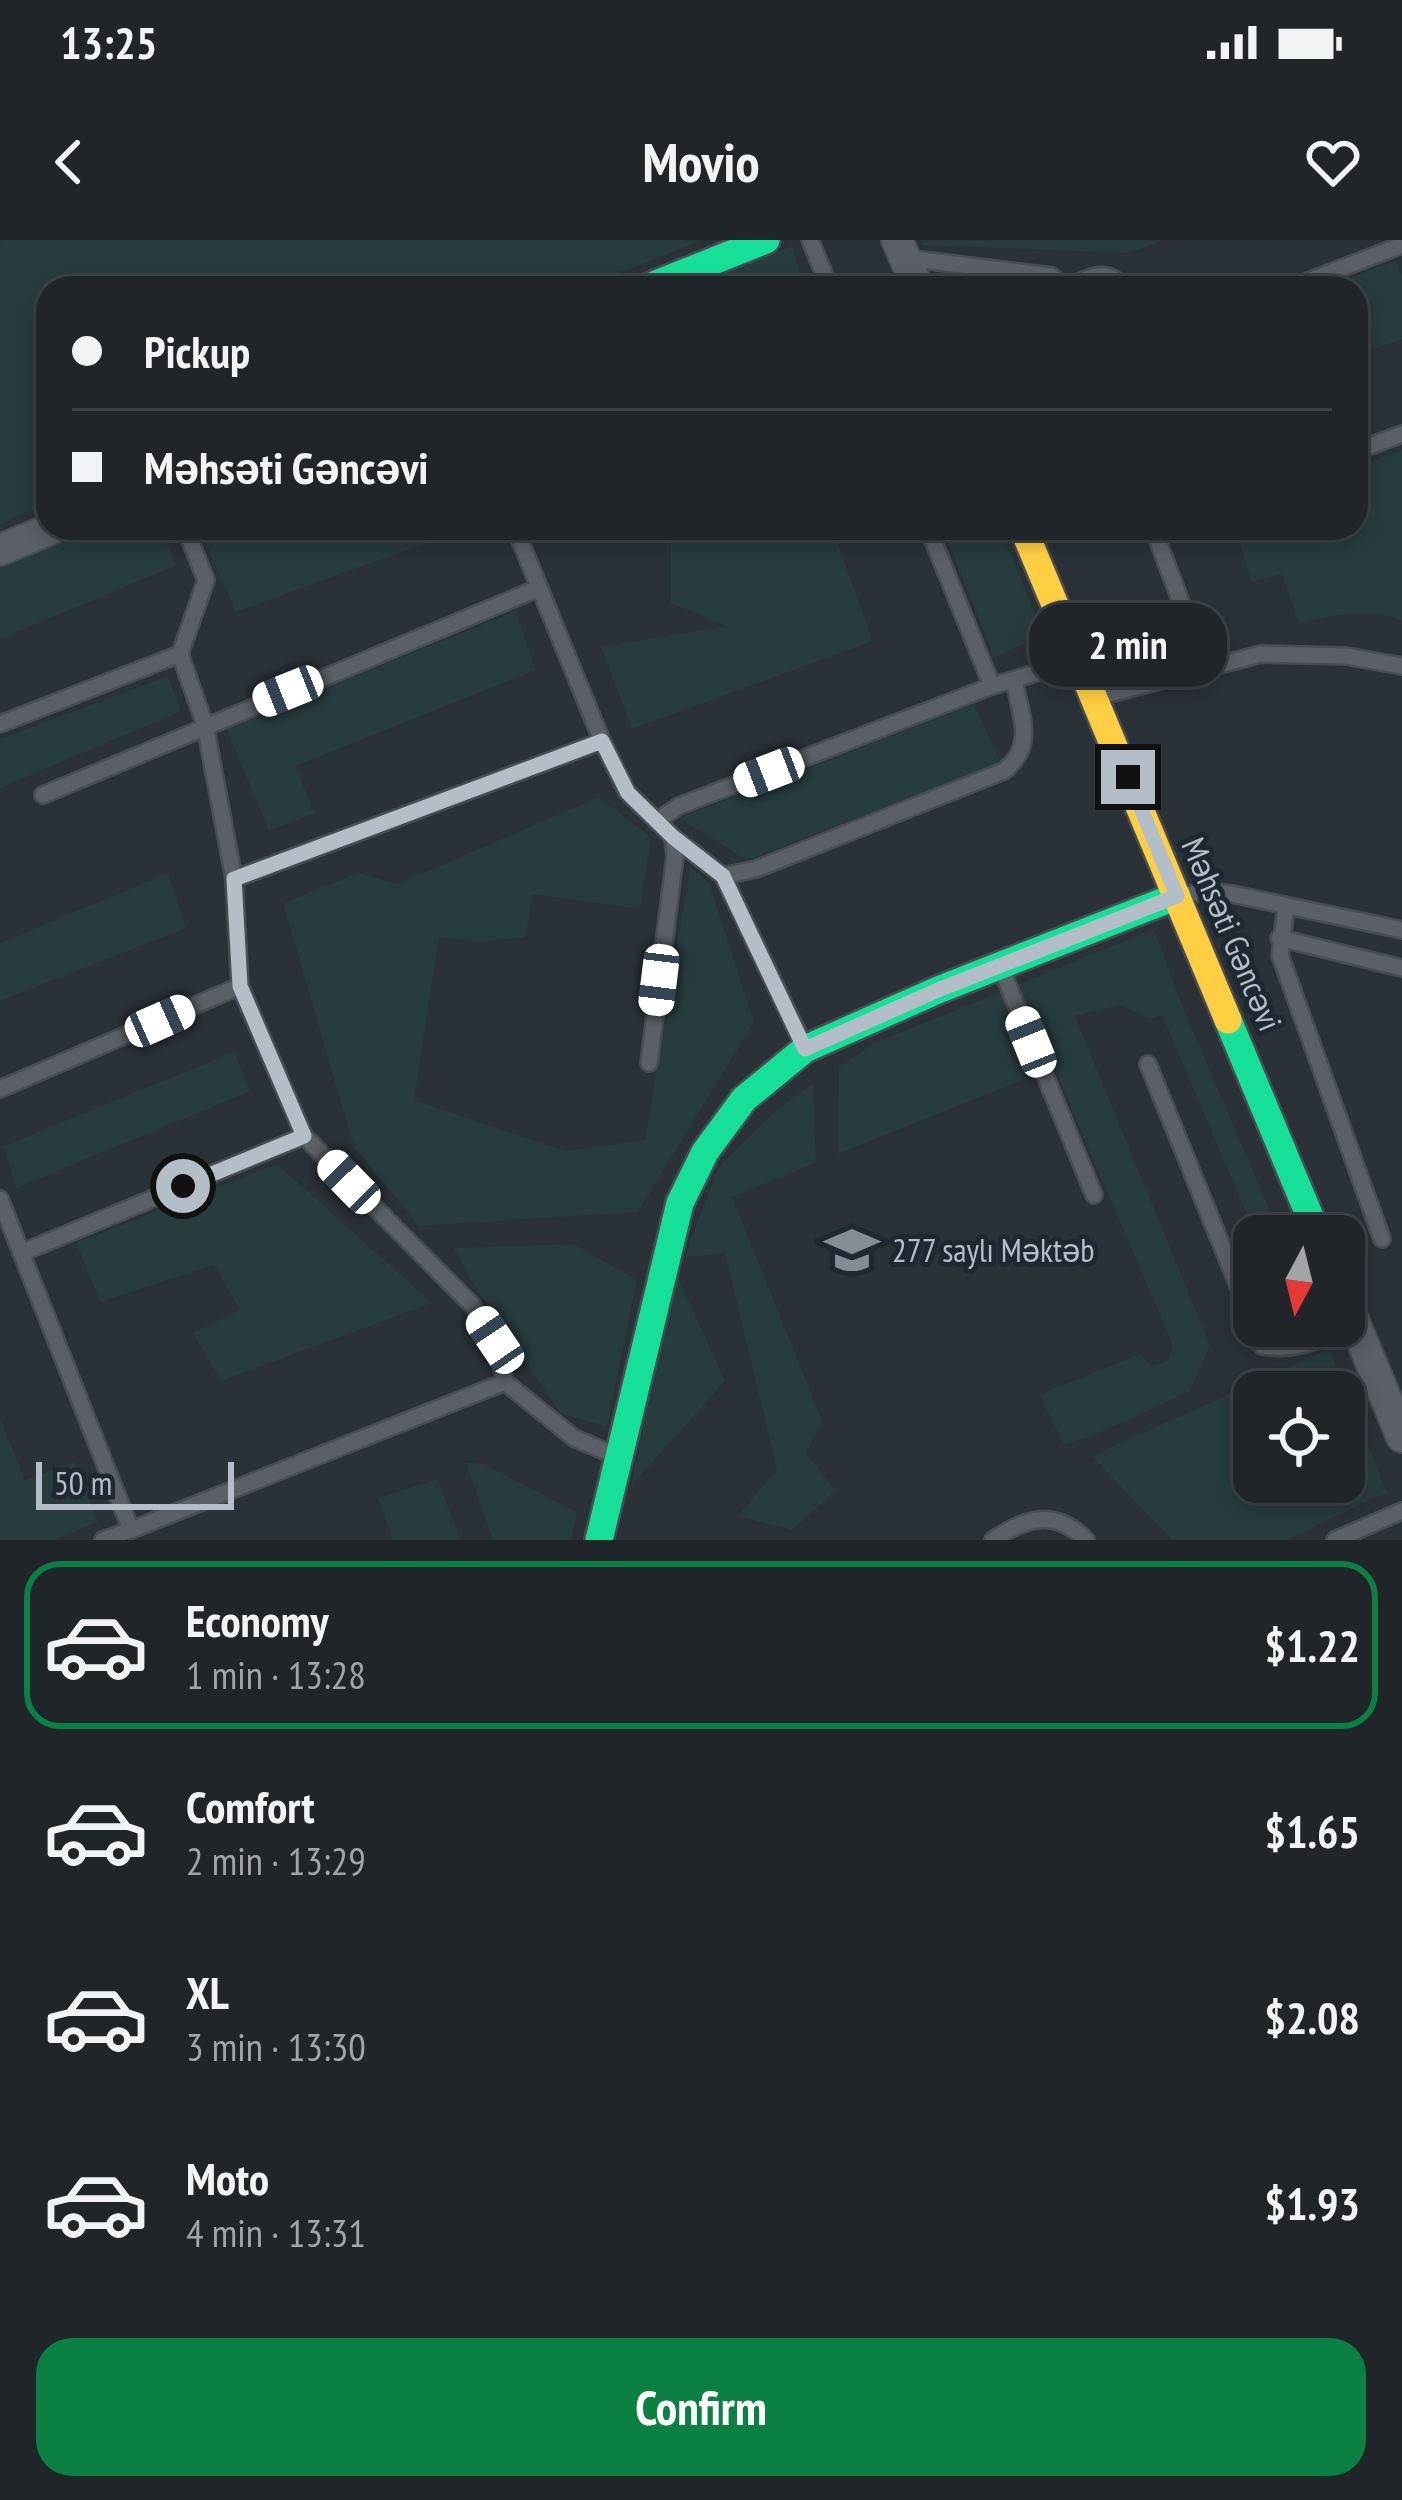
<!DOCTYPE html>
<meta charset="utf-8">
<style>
body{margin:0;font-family:"PT Sans Narrow",sans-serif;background:#282d31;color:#f1f3f6;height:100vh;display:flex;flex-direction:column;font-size:45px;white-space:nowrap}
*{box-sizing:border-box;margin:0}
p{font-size:39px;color:#a2a5a8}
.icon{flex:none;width:66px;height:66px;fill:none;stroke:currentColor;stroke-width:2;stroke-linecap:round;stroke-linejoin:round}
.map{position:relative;height:1300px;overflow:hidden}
.side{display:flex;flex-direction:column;background:#202529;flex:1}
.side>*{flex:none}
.top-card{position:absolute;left:36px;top:36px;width:1332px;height:264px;border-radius:36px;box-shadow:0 6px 18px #0003,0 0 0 3px #3d4246;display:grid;align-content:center;height:264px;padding:0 36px;background:#202529}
.needle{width:78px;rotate:187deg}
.tools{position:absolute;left:1233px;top:975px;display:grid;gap:24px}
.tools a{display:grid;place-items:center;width:132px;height:132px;border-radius:24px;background:#202529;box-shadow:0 6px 18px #0003,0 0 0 3px #3d4246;font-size:60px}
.scale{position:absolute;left:36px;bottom:30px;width:198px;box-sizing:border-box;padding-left:12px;border:6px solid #b4bec9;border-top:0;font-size:33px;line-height:42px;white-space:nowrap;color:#b4bec9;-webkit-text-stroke:9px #1d2833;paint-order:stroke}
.end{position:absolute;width:54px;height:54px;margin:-27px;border:15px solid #b4bec9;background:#111;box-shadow:0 0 0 6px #111}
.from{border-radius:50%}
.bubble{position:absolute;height:84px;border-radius:36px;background:#202529;box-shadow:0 6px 18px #0003,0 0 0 3px #3d4246;font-size:39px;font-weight:600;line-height:84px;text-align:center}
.car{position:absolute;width:36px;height:72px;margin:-36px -18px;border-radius:15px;box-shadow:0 0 9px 3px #0007;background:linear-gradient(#fff 24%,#345 0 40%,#fff 0 76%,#345 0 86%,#fff 0)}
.top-card b{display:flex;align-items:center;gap:42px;height:114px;font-size:45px}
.top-card b+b{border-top:3px solid #3d4246}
.top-card i{width:30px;height:30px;background:#f1f3f6}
ul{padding:21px 0 0;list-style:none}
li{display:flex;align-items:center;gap:36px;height:168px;margin:0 24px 18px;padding:0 12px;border:6px solid transparent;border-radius:36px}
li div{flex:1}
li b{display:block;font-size:45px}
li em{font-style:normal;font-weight:600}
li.selected{border-color:#0b8043}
li>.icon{width:108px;height:108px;stroke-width:1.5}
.button{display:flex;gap:24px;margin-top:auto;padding:24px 36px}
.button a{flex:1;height:138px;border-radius:36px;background:#0b8043;color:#fff;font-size:48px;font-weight:600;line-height:138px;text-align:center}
.status{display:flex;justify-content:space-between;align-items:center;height:84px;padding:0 60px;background:#202529;direction:ltr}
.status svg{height:33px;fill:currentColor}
header{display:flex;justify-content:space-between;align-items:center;height:156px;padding:0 36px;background:#202529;font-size:54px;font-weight:600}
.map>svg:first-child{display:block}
.green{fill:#273c3d;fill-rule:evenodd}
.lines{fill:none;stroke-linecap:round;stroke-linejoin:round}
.lane-casing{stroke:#484d52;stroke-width:20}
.street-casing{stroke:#484d52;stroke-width:34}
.fast-casing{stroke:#484d52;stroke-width:32}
.slow-casing{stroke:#484d52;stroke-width:32}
.lane{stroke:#5a6066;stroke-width:15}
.street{stroke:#5a6066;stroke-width:30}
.fast{stroke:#16e098;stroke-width:27}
.slow{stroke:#ffcf43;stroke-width:27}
.route{stroke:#b4bec9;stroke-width:15}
.labels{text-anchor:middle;stroke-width:10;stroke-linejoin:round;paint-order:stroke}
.street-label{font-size:33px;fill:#b4bec9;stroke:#1d2833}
.poi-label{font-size:33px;fill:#b4bec9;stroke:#1d2833;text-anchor:start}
</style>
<div class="status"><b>13:25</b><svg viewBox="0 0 49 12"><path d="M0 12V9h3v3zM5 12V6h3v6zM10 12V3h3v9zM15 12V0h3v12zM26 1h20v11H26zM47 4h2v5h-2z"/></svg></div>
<header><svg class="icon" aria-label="back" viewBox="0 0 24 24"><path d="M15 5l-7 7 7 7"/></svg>Movio<svg class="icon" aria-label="heart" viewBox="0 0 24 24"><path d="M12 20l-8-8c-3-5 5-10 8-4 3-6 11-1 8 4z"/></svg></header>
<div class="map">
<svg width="1402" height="1300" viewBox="0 0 1402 1300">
<rect width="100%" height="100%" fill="#2a3137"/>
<g class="green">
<polygon points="4,0 702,0 583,48 48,48 48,264 0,284 0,2"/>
<polygon points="920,0 1164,0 1128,13 922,5"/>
<polygon points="792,6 805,48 689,48"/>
<polygon points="1396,21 1402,36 1402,99 1356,116 1356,48 1323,48"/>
<path d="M1402,210V381C1369,366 1333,376 1299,383L1282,334L1251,342L1236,288H1356V227Z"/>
<polygon points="98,288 159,288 177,325 0,399 0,328"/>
<polygon points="199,288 467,288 236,372"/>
<polygon points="671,288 832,288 873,401 632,489 601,407 727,386 671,363"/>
<polygon points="943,288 1000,288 1044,396 994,417"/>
<polygon points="516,371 536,430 295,526 315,573 269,591 226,488"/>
<polygon points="168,436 181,471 0,548 0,499"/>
<polygon points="974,464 1001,523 747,620 679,578"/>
<polygon points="599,557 651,597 640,669 532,654 526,697 480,702 439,697 414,860 565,911 645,900 690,627 709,642 754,782 638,972 419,986 354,907 283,663 358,633 398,644"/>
<polygon points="168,633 186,688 0,761 0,703"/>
<polygon points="1154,689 1182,765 1281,996 1256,996 1162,775 1150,779 1120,765 1075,776 1210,1105 1190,1151 1090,1197 1064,1205 1039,1155 1141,1114 1151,1126 1168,1121 1173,1105 1030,772 1004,776 1027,838 838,914 839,827 875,803"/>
<polygon points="234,812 251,851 16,948 4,906"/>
<polygon points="813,843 816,923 732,957 822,1180 806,1214 836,1250 792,1290 738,1276 777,1229 725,1014 684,1017 719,926 773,873"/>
<polygon points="277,924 432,1063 221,1141 193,1093 240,1070 214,1025 100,1062 76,1003"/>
<polygon points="573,1004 637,1040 607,1187 560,1173 470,1039 454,1008"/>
<polygon points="676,1033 725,1141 631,1246"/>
<path d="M1329,1109L1387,1252L1286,1300H1172L1092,1216ZM1254,1152H1344V1242H1254Z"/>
<polygon points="0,1178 25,1240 74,1222 98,1282 54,1300 0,1300"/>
<polygon points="466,1223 481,1223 577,1272 571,1300 493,1300"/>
<polygon points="437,1239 461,1300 393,1300 378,1258"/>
</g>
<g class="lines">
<defs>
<g id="lane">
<polyline points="810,0 830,48"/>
<polyline points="905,18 1052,36 1064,48"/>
<path d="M1065,48C1087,39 1107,25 1123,48"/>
<polyline points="1290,48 1402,5"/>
<polyline points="1356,211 1402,194"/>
<polyline points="185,288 206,340 180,414 205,485 234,639 240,746 304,896 472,1065 495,1100 505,1142 574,1198 614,1215"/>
<polyline points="515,288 602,501 627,552 673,597 723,636 804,806"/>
<polyline points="928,288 992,446 1080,420 1175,373 1181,362 1153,288"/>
<polyline points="1098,457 1261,414 1346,416 1402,426"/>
<polyline points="0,484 180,414"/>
<polyline points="43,555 539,348"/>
<polyline points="657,581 679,566 992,446"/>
<path d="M723,636L756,629L1004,531C1036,505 1021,477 1014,440"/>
<polyline points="234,639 602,501"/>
<polyline points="1181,656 1205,651 1232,654 1402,690"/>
<polyline points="1286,666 1280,715 1382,999"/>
<polyline points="1279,698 1402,728"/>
<polyline points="1001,728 1094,955"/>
<polyline points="649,823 675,616 673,597"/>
<polyline points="1148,824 1254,1085"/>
<polyline points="0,849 240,746"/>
<polyline points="0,959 131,1290 103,1300"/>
<polyline points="21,1013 304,896"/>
<path d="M1254,1086L1262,1106C1298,1112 1323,1098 1355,1085"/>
<polyline points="131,1290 505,1142"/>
<path d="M993,1300C1025,1278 1055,1268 1086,1300"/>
<polyline points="1335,1300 1402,1271"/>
</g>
<g id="street">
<polyline points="897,0 918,48"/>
<polyline points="0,310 53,288"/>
<polyline points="1344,1058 1402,1197"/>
</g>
<g id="fast">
<polyline points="646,48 766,0"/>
<polyline points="1228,780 1318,996"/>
<polyline points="599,1300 680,963 705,912 744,859 805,809 938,750 1177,656"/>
</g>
<polyline id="slow" points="1023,288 1228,780"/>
</defs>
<use href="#lane" class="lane-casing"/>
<use href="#street" class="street-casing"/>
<use href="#fast" class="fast-casing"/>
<use href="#slow" class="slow-casing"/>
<use href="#lane" class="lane"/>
<use href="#street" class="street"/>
<use href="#fast" class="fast"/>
<use href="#slow" class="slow"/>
</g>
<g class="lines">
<polyline class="route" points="183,946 304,896 240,746 234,639 602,501 628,553 673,597 723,636 805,809 938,750 1177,656 1128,537"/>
</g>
<defs>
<symbol id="school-bare" viewBox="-9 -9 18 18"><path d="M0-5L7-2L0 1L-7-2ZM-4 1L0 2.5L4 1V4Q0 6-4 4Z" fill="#848d96" stroke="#1d2833" stroke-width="2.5" paint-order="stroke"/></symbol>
</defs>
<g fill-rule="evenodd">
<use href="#school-bare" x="814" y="972" width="76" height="76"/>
</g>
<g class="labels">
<g class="street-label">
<text transform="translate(1232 694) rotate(67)" y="12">Məhsəti Gəncəvi</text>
</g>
<g class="poi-label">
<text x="892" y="1022">277 saylı Məktəb</text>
</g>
</g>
</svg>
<div class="tools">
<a><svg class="needle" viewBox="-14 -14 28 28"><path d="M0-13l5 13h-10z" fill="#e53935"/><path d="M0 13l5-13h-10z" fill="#a2a5a8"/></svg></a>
<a><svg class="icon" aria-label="locate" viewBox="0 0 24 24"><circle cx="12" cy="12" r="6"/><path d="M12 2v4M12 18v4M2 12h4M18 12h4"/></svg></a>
</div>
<div class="scale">50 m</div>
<i class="end from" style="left:183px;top:946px"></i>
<i class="end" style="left:1128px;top:537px"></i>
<div class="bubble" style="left:1029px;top:363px;width:198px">2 min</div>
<i class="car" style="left:288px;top:451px;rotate:248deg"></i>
<i class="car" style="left:769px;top:532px;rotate:249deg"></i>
<i class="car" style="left:659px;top:740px;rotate:187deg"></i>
<i class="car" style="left:160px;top:781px;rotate:66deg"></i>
<i class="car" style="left:1031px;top:802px;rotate:338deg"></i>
<i class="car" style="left:349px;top:942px;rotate:316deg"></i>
<i class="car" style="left:495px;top:1100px;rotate:326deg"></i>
<div class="top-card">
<b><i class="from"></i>Pickup</b>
<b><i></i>Məhsəti Gəncəvi</b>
</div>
</div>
<section class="side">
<ul>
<li class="selected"><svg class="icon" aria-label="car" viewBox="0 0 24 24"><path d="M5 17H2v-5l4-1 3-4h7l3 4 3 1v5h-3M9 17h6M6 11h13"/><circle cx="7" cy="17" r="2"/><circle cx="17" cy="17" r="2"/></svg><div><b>Economy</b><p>1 min · 13:28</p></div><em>$1.22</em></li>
<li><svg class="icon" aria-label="car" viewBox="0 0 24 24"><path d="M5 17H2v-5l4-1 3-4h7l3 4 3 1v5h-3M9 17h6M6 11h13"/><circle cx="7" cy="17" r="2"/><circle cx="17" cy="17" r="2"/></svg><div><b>Comfort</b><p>2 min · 13:29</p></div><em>$1.65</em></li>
<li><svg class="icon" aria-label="car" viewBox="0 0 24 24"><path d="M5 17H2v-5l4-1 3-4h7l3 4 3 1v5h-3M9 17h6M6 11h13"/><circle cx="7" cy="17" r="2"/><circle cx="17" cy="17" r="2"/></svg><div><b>XL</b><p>3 min · 13:30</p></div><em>$2.08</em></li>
<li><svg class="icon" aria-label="car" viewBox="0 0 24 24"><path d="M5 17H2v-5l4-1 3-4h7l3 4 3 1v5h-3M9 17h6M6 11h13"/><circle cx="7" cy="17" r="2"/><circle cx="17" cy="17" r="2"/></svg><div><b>Moto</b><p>4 min · 13:31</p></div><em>$1.93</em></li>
</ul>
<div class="button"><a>Confirm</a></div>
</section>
